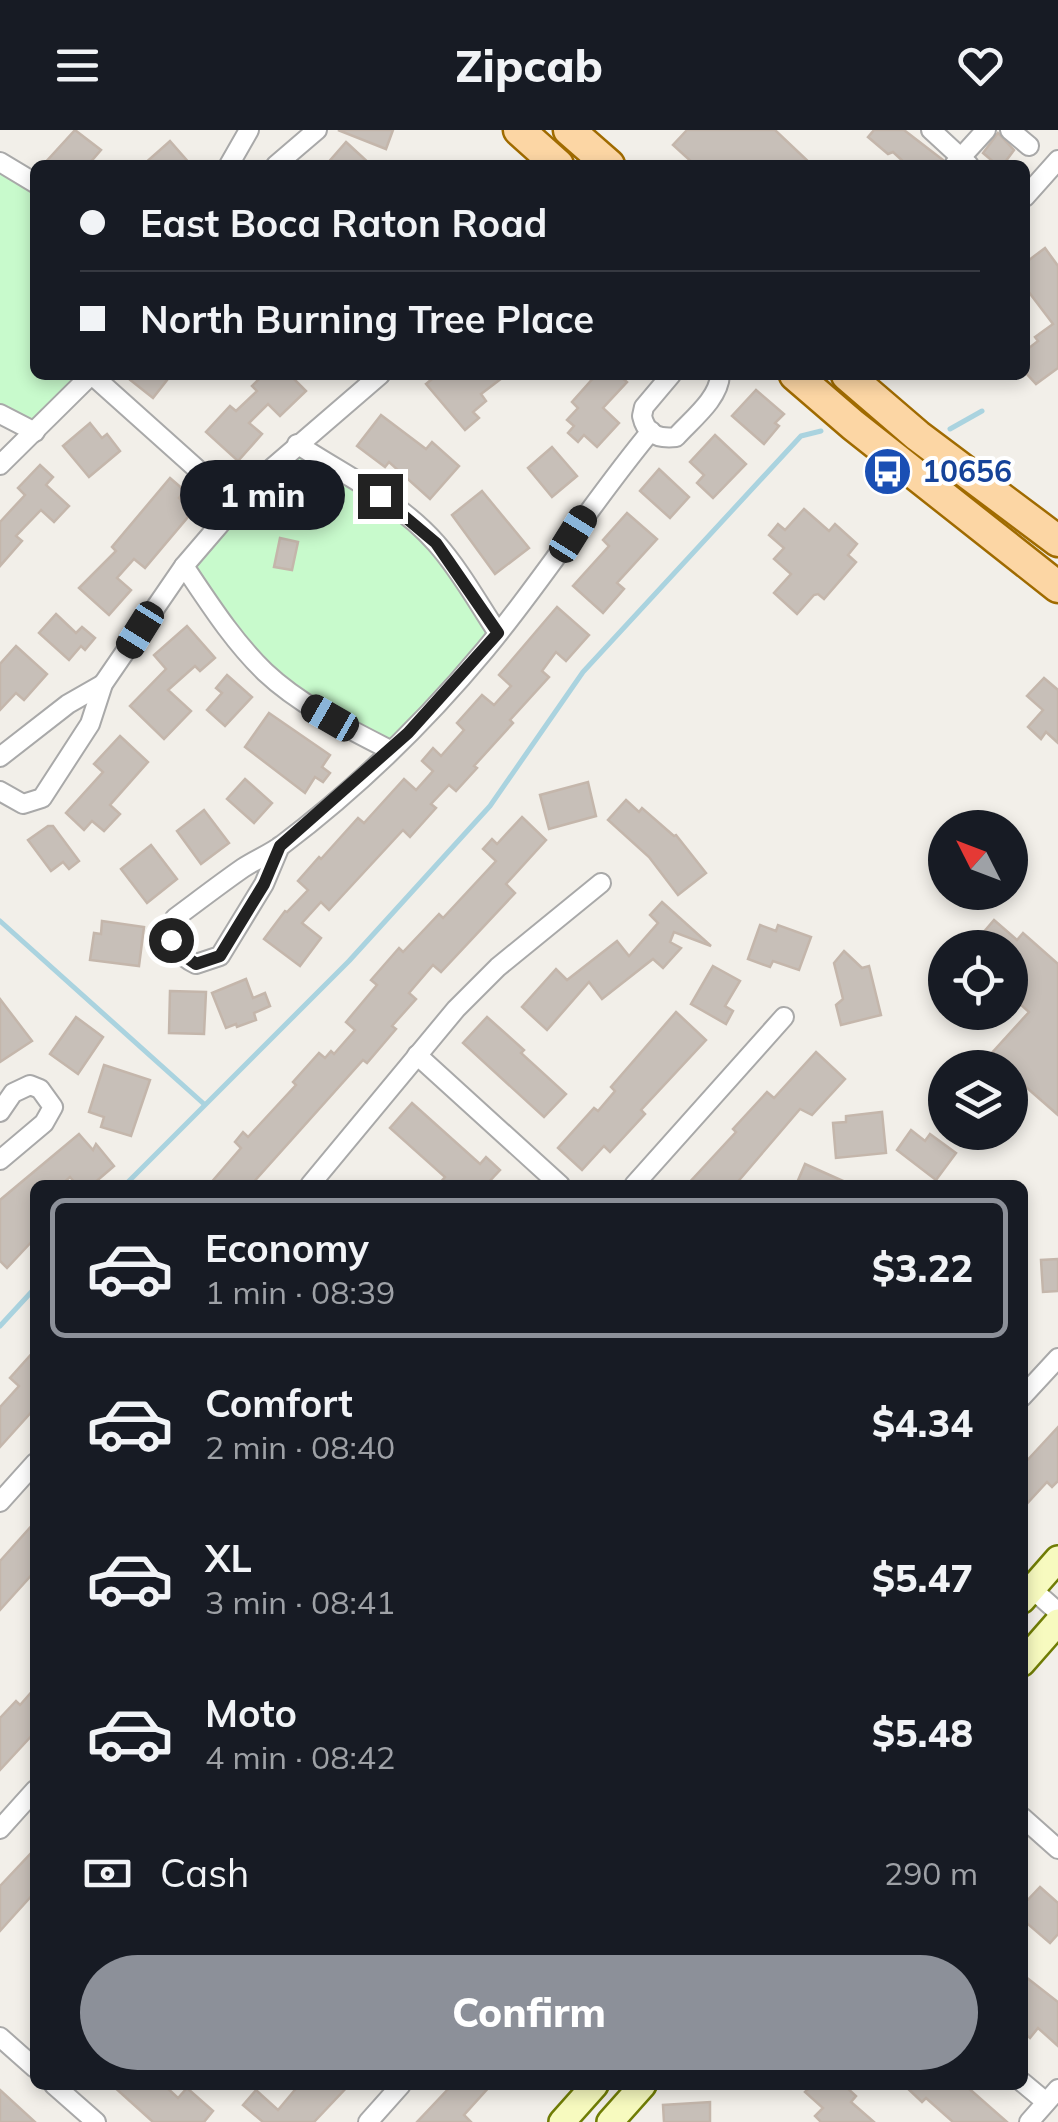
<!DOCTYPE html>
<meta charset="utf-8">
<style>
body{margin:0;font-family:Mulish,sans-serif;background:#242831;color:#f1f3f6;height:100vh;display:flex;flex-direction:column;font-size:38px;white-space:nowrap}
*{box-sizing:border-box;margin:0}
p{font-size:32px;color:#9ea1a6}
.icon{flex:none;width:55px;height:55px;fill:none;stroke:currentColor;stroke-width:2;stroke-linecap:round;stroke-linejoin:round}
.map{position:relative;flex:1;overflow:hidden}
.sheet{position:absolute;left:30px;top:1050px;width:998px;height:910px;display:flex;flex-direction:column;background:#171b24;border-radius:15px;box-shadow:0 5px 15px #0003}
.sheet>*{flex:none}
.hud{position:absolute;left:30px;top:30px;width:1000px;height:220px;border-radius:15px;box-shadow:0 5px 15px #0003;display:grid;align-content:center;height:220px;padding:0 50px;background:#171b24}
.needle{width:65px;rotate:312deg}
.fabs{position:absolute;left:928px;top:680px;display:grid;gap:20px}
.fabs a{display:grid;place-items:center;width:100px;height:100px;border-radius:50%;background:#171b24;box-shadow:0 5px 15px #0003;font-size:50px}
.end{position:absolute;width:45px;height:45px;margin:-22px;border:12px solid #222;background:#fff;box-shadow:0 0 0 5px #fff}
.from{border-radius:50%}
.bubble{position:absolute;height:70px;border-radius:35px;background:#171b24;box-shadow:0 5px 15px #0003;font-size:32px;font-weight:800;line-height:70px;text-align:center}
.car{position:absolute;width:30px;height:60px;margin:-30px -15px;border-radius:12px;box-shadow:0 0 8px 2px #0007;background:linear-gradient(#222 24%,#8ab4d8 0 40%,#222 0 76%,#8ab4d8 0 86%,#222 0)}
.hud b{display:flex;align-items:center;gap:35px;height:95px;font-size:38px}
.hud b+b{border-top:2px solid #363941}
.hud i{width:25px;height:25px;background:#f1f3f6}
ul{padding:18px 0 0;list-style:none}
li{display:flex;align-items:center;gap:30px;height:140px;margin:0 20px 15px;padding:0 30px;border:5px solid transparent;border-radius:15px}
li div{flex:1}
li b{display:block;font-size:38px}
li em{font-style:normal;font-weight:800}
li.on{border-color:#8c9099}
li>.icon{width:90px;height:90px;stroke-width:1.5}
.pay{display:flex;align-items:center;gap:25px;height:110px;padding:0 50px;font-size:38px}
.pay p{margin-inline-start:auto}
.cta{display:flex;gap:20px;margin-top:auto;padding:20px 50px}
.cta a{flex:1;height:115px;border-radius:60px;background:#8c9099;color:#fff;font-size:40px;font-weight:800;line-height:115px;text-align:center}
header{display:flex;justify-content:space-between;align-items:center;height:130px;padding:0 50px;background:#171b24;font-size:45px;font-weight:800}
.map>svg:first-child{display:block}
.park{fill:#c8facc}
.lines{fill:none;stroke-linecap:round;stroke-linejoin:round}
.stream{stroke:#aad3df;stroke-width:5}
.building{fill:#c7bfb8;stroke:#c4b6ab;stroke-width:2.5}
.street-casing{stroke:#a9a9a9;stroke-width:22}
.secondary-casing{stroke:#707d05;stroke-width:30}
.primary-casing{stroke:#a06b00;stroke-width:35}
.street{stroke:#fff;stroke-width:18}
.secondary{stroke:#f7fabf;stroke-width:25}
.primary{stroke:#fcd6a4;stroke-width:30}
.route{stroke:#222;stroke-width:12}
.labels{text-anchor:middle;stroke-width:8;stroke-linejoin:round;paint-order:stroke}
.transit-label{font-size:30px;font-weight:bold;fill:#164399;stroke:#fff;text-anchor:start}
</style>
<header><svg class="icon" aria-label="menu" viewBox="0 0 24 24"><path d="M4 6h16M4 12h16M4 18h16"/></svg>Zipcab<svg class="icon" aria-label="heart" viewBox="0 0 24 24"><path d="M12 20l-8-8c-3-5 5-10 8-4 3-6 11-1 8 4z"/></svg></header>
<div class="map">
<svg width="1058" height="1992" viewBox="0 0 1058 1992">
<rect width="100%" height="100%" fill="#f2efe9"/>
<g class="park">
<polygon points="0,32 35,53 35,245 91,245 35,302 0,284"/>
<polygon points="297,314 408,386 498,503 390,620 297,568 184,436"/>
</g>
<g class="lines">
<g class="stream">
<polyline points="950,299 982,281"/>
<polyline points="0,791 204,974"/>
<polyline points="125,1055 349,831 490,676 583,542 801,306 821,301"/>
<polyline points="0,1196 35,1158"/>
</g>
</g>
<g class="building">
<polygon points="75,0 101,20 88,35 43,35"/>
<polygon points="338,0 393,0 386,19"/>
<polygon points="687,0 775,0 812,35 695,35 673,15"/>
<polygon points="874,0 904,0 943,30 942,35 907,35 893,22 888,24 868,7"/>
<polygon points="998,3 1014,20 1003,35 997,35 983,23"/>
<polygon points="170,11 191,35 143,35"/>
<polygon points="346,12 371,35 326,35"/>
<polygon points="1045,118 1058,136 1058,238 1036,254 1025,242 1025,221 1038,211 1035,207 1053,194 1025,157 1025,133"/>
<polygon points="124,245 171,245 153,268"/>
<polygon points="263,245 290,245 306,261 280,286 268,274 249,293 262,304 238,331 206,302 230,276 236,281 257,261 252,256"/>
<polygon points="437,245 506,245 481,264 486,271 473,282 479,288 465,300 426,254"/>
<polygon points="596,245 619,245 627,252 603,278 619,293 597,317 584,305 578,312 568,303 574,296 567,290 578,278 572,272"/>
<polygon points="756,260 784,284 775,293 779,296 764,314 732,286"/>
<polygon points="381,285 426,319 432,312 459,336 430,369 389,332 385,337 357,316"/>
<polygon points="90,293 102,308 107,304 120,321 89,347 63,316"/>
<polygon points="715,305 746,334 713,368 697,353 704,345 690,332"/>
<polygon points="552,317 577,346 552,367 528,338"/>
<polygon points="40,335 53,347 46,355 69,376 54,392 41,380 16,406 22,411 0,436 0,392 25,365 18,358"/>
<polygon points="659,339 689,367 670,388 640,361"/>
<polygon points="170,348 185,361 179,368 193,381 145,438 134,429 117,448 131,460 109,485 79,458 116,421 112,417"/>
<polygon points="482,361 529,418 495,444 452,385"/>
<polygon points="804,379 829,401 835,394 857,414 848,425 856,432 824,469 818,464 814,465 797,484 774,463 791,444 774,429 784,418 769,405 778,394 785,400"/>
<polygon points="627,383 657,409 617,453 624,459 603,483 573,456 609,416 603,410"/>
<polygon points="280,408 298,412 292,440 274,437"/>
<polygon points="557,477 589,505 566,531 556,522 542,541 549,547 510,590 513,593 474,636 477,638 456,661 449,655 431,674 436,678 410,707 403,700 329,780 321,772 302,793 321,808 300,836 264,809 285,781 287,782 308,760 298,751 319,727 321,729 358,688 364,693 404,649 416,660 433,641 422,631 433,618 441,626 464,600 457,593 482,565 494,575 511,556 499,545"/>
<polygon points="56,484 76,503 82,497 95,508 85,520 81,516 69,530 39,503"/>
<polygon points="187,496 215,528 200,541 195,536 168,560 191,581 164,609 130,576 166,539 154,525"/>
<polygon points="16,516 47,544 24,570 16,563 0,580 0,534"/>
<polygon points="227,545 252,567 225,596 207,580 222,563 216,558"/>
<polygon points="1044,548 1058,560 1058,613 1046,602 1041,609 1028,597 1043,580 1027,566"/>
<polygon points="269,583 330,625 322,637 330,643 323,652 315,647 305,663 245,617"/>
<polygon points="120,606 148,632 110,675 120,684 104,701 92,691 84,700 66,683 103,642 94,634"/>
<polygon points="245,649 272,673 254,693 227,669"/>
<polygon points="588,652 596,686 549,699 540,665"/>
<polygon points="626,670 639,682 642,678 674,706 676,705 706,743 678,765 649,727 608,690"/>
<polygon points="204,680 229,713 201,734 177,701"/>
<polygon points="522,687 546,710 506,754 515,763 441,842 433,835 409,863 416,869 392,896 396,899 367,933 363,930 251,1055 209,1055 241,1018 235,1012 243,1002 248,1007 296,955 293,952 319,923 325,928 331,921 334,924 355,900 346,892 377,855 371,850 399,818 403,822 439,784 443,788 496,731 483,719 492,709 497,714"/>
<polygon points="48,696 53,696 79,731 69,739 63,732 51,741 28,710"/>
<polygon points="151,715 177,749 147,773 121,739"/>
<polygon points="662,772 711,816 674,802 670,812 681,818 663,838 653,829 602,869 589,852 547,900 522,877 556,839 567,850 617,811 629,826 658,793 650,785"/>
<polygon points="994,790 1017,810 1023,803 1058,834 1058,985 1010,943 1010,938 1004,938 990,925 1029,882 1010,865 1010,818 970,818"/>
<polygon points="102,791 144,797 139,836 90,830 94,803 101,804"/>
<polygon points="760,795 776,801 778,795 811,807 799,840 773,831 770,837 748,829"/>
<polygon points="844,821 862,838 869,836 881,885 841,895 836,875 843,869 834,833"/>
<polygon points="713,836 740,851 725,876 733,881 726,894 691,874"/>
<polygon points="246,849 253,868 265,863 270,876 254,883 256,890 237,897 236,894 226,898 212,863"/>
<polygon points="170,861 206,862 204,904 169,903"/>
<polygon points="0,869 32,911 0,932"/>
<polygon points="676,882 706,910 641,980 645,984 610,1022 604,1016 582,1040 558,1018 594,978 598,981 615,961 611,957"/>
<polygon points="76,887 103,907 78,944 50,924"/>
<polygon points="487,887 524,920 521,923 566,964 544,987 463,913"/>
<polygon points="816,922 845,949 812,985 800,979 735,1055 687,1055 736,1002 733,999 767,962 774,968"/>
<polygon points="104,935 150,950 131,1006 101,997 104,987 89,982"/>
<polygon points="412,973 480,1034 486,1027 500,1040 486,1055 438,1055 445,1047 390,998"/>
<polygon points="882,982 886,1023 836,1028 833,993 846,992 846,986"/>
<polygon points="911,1000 925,1011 930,1004 956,1023 936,1050 897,1020"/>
<polygon points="79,1004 93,1020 96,1014 114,1036 92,1055 77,1055 70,1047 61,1055 35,1055 35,1108 7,1138 0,1131 0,1070"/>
<polygon points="805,1034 852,1055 796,1055"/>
<polygon points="1058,1129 1058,1161 1043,1162 1041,1130"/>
<polygon points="35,1220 35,1278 0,1317 0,1277 19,1256 10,1248"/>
<polygon points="1058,1297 1058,1351 1052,1357 1047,1352 1022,1379 1022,1336"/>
<polygon points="35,1392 35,1441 0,1480 0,1431"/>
<polygon points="35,1558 35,1602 0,1640 0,1588 16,1571 20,1575"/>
<polygon points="35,1719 35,1762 0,1801 0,1756"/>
<polygon points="1040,1757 1058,1773 1058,1804 1050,1813 1022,1789 1022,1776"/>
<polygon points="1022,1844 1058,1872 1058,1916 1038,1898 1030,1908 1022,1901"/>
<polygon points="112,1955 164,1955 178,1968 187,1958 213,1981 204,1992 153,1992"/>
<polygon points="299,1955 349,1955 314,1992 263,1992 243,1975 256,1960 278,1980"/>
<polygon points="452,1955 491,1955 464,1985 471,1992 417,1992"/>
<polygon points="812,1955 844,1955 856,1966 851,1972 874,1992 821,1992 815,1986 823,1978 805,1962"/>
<polygon points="904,1955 965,1955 1007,1992 953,1992 926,1968 922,1972"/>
<polygon points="0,1960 35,1992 0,1992"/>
<polygon points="710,1972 710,1992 664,1992 663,1975"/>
</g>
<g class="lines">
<defs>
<g id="street">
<polyline points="931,0 969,35"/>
<polyline points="1010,0 1029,16"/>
<polyline points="0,32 35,53"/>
<polyline points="229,35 249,0"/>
<polyline points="276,35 317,0"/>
<polyline points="954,35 986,0"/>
<polyline points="1025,67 1058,30"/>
<polyline points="92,245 236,374"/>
<path d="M671,245L644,277L642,286C646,304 658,309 676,307C691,290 719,269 720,245"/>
<polyline points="0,284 35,302"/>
<path d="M297,314C344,345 398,370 436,413C460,440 478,473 498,503"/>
<polyline points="0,335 91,245"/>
<path d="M184,436C209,473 233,511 265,542C300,575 347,598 390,620"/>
<polyline points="0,627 68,574 103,554"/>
<polyline points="0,661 23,674 42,668 90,594 103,554 184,436 257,351 380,245"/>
<path d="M280,716L264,754L220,826L196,834C175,824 169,810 175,788C198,771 220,754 243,738C255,730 270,724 282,715C356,659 426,591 485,520C544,449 592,372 651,301"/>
<polyline points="417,925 560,1055"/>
<polyline points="0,982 13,963 30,955 40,959 53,977 44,993 0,1030"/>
<polyline points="310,1055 456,879 498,837 601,753"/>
<polyline points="634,1055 784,887"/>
<polyline points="1022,1267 1058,1228"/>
<polyline points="0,1372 35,1333"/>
<polyline points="1023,1451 1058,1482"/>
<polyline points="1022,1687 1058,1719"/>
<polyline points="0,1699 35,1660"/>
<polyline points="0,1907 35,1938"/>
<polyline points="1022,1952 1046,1972"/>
<polyline points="54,1955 96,1992"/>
<polyline points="368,1992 401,1955"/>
<polyline points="1029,1992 1058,1959"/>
</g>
<g id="secondary">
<polyline points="1022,1470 1058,1429"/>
<polyline points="1022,1533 1058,1492"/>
<polyline points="562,1992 595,1955"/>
<polyline points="610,1992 643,1955"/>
</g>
<g id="primary">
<polyline points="519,0 558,35"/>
<polyline points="569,0 609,35"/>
<polyline points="795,245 853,295 1058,457"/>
<polyline points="847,245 918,306 1058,411"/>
</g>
</defs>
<use href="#street" class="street-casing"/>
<use href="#secondary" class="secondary-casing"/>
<use href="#primary" class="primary-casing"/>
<use href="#street" class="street"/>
<use href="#secondary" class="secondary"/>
<use href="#primary" class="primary"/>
</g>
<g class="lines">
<polyline class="route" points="171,810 176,820 196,834 220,826 264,754 280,716 408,603 498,503 436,413 380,366"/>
</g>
<defs>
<symbol id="bus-disc" viewBox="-11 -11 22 22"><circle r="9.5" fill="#1a4fb4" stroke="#fff"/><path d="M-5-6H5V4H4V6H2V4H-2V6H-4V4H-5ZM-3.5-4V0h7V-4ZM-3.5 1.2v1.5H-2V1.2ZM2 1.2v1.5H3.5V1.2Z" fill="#fff"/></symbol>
</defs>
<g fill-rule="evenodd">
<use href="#bus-disc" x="860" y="314" width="55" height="55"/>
</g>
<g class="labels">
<g class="transit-label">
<text x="922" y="352">10656</text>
</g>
</g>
</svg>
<div class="fabs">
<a><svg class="needle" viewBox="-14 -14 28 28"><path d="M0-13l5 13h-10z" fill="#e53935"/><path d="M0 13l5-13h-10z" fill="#9ea1a6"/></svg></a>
<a><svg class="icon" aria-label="locate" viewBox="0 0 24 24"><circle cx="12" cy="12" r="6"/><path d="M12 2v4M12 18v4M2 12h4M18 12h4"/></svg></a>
<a><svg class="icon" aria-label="layers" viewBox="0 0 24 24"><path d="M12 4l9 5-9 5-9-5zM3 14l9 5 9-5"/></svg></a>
</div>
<i class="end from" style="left:171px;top:810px"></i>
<i class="end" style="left:380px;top:366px"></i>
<div class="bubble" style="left:180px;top:330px;width:165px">1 min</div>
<i class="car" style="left:573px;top:404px;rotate:32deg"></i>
<i class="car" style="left:140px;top:500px;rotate:212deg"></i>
<i class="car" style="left:330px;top:588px;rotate:300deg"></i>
<div class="hud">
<b><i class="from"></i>East Boca Raton Road</b>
<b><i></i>North Burning Tree Place</b>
</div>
<section class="sheet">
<ul>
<li class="on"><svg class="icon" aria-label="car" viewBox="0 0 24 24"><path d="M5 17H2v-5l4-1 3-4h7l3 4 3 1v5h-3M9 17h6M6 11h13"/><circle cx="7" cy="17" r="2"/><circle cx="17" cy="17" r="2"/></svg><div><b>Economy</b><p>1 min · 08:39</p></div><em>$3.22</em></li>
<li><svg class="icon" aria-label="car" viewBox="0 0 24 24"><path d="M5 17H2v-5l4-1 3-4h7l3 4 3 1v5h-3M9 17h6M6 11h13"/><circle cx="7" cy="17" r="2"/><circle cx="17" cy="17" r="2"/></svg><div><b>Comfort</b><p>2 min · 08:40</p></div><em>$4.34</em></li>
<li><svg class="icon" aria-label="car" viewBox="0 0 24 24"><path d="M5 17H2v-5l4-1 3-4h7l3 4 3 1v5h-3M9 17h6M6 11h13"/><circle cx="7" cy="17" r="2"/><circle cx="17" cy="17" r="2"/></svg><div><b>XL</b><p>3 min · 08:41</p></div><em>$5.47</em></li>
<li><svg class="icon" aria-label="car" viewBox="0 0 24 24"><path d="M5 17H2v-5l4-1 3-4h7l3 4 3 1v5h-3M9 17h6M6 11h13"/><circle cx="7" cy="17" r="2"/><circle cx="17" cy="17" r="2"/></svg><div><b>Moto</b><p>4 min · 08:42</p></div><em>$5.48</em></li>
</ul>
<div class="pay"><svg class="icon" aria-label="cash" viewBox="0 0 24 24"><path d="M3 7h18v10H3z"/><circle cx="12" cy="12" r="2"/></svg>Cash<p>290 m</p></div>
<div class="cta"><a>Confirm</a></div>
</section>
</div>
